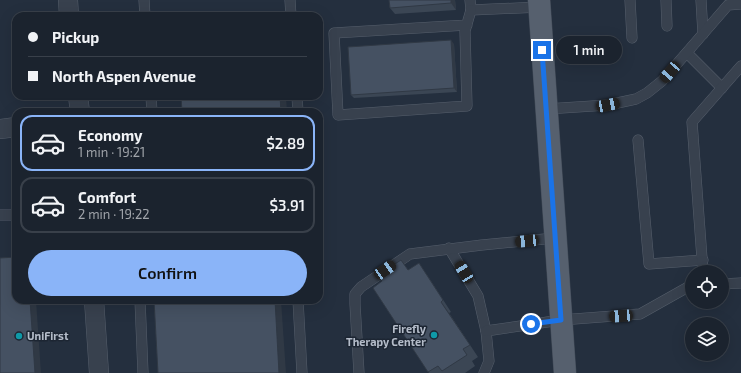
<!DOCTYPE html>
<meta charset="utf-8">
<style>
body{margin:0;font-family:"Exo 2",sans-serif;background:#242b36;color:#f1f3f6;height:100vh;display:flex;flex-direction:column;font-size:15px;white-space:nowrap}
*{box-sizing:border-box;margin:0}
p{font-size:13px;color:#a0a4aa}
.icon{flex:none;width:22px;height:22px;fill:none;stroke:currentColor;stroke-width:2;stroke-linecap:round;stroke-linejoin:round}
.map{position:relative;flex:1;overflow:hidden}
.panel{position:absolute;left:12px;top:108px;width:311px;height:196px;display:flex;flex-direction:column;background:#1b232e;border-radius:12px;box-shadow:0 4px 16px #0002,0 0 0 1px #39404a}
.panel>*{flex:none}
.top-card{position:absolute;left:12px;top:12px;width:311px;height:88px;border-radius:12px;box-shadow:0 4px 16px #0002,0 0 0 1px #39404a;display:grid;align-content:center;height:88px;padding:0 16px;background:#1b232e}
.tools{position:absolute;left:685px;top:265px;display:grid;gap:8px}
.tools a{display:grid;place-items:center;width:44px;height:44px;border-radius:50%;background:#1b232e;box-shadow:0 4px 16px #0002,0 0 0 1px #39404a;font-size:20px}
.end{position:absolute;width:18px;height:18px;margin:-9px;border:5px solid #1a73e8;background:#fff;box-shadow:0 0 0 2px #fff}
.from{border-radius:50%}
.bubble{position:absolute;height:28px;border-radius:14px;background:#1b232e;box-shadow:0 4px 16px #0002,0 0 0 1px #39404a;font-size:13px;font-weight:600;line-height:28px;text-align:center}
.car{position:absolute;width:12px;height:24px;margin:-12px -6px;border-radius:5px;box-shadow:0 0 3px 1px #0007;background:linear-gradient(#222 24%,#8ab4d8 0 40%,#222 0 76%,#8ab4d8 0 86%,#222 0)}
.top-card b{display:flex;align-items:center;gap:14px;height:38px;font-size:15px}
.top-card b+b{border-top:1px solid #39404a}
.top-card i{width:10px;height:10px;background:#f1f3f6}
ul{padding:7px 0 0;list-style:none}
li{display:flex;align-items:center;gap:12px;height:56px;margin:0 8px 6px;padding:0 8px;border:2px solid #39404a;border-radius:12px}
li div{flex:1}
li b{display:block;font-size:15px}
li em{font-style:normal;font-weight:600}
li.current{border-color:#8ab4f8}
li>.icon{width:36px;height:36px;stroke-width:1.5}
.button{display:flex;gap:8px;margin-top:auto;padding:8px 16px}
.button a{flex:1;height:46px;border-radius:24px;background:#8ab4f8;color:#111;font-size:16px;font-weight:600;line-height:46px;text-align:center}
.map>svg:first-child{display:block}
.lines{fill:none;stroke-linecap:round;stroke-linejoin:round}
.lane-casing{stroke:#565f6c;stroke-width:11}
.street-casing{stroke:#565f6c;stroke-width:20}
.primary-casing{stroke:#414a57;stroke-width:23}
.lane{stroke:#38414e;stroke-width:10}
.street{stroke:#38414e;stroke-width:19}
.primary{stroke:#56606e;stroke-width:22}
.wall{fill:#3b4654}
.shaded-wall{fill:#303945}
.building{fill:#455162;stroke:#303945}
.route{stroke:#1a73e8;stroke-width:5}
.culture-dot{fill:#0f9aa8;stroke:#1d2633;stroke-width:1.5}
.labels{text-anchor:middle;stroke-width:3;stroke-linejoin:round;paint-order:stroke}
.poi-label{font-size:11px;font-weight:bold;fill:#b4bcc9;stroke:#1d2633;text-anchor:end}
</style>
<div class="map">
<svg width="741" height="373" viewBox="0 0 741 373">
<rect width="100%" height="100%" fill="#242f3e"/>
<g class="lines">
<defs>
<g id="lane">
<polyline points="144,0 145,16"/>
<polyline points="290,0 291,16"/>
<polyline points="470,0 471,10 540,7"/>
<polyline points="630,0 632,38"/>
<polyline points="666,0 667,26"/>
<polyline points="701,0 703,34"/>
<polyline points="467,25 334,33 338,115 467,106 465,31 471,10"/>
<polyline points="687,53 722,88"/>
<polyline points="151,96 152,112"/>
<polyline points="297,96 298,112"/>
<polyline points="546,109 608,105 636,99 647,93 662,81 728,5 741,4"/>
<polyline points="638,140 649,264 703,260"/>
<polyline points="0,215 13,215"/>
<polyline points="449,248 478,296 486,331 489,361 484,373"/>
<polyline points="703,272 692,122 741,66"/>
<polyline points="722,284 741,283"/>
<polyline points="140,300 143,373"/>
<polyline points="298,300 302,373"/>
<polyline points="486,331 561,320 640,314 688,287 692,286"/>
<polyline points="359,373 355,304 355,294 361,287 410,254 482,245 555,238"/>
</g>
<g id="street">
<polyline points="68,0 69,16"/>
<polyline points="78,96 80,112"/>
<polyline points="0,129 16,127"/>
<polyline points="94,300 99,373"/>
</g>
<polyline id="primary" points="539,0 565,373"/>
</defs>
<use href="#lane" class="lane-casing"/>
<use href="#street" class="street-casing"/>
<use href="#primary" class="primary-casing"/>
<use href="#lane" class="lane"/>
<use href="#street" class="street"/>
<use href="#primary" class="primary"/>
</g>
<g class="wall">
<polygon points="389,0 455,0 456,10 395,14 390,8"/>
<polygon points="454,44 457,92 354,98 351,95"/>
<polygon points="408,270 427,275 451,312 449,313 478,357 472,361 475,366 465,373 429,373 373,288 382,281"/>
</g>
<g class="shaded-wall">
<polygon points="451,0 455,0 456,10 451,3"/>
<polygon points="451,40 454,44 457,92 454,88"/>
<polygon points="280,96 286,96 287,112 281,112"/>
<polygon points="30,300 36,300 41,373 35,373"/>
<polygon points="275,300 281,300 286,373 279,373"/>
<polygon points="441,302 449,313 478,357 470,345"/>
</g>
<g class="building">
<polygon points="389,0 451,0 451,3 390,8"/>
<polygon points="451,40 454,88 351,95 348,47"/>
<polygon points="181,96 280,96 281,112 182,112"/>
<polygon points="16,257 16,300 30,300 35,373 0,373 0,258"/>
<polygon points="401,260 408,270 419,263 443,300 441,302 470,345 463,349 467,355 442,371 438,366 428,372 373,288 382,281 378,275"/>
<polygon points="154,300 275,300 279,373 158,373"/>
</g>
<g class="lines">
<polyline class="route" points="531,324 561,320 542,50"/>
</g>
<g class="culture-dot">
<circle cx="434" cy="335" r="4"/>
<circle cx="19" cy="336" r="4"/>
</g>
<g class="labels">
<g class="poi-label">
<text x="426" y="333">Firefly<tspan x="426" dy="13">Therapy Center</tspan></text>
<text x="27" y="340" text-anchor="start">UniFirst</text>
</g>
</g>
</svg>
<div class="tools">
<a><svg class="icon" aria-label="locate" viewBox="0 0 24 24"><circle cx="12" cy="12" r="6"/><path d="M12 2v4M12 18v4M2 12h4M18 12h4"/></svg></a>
<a><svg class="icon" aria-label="layers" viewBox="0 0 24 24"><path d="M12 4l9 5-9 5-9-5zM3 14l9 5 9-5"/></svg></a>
</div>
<i class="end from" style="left:531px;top:324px"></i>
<i class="end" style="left:542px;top:50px"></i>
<div class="bubble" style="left:556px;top:36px;width:66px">1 min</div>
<i class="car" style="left:670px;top:72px;rotate:221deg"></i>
<i class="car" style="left:608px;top:105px;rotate:79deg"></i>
<i class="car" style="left:527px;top:241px;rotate:265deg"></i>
<i class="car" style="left:385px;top:270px;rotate:56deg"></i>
<i class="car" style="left:464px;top:272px;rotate:329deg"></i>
<i class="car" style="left:621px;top:316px;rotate:266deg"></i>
<div class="top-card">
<b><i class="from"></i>Pickup</b>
<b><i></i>North Aspen Avenue</b>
</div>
<section class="panel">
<ul>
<li class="current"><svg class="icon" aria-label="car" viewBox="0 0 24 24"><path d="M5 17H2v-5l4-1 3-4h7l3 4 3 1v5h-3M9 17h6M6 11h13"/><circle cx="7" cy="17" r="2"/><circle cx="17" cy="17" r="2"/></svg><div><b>Economy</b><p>1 min · 19:21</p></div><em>$2.89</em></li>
<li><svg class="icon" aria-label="car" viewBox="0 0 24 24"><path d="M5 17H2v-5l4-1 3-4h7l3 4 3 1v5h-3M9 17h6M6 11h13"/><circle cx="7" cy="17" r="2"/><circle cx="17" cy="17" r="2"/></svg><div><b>Comfort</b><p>2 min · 19:22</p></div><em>$3.91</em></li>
</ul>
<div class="button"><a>Confirm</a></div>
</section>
</div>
